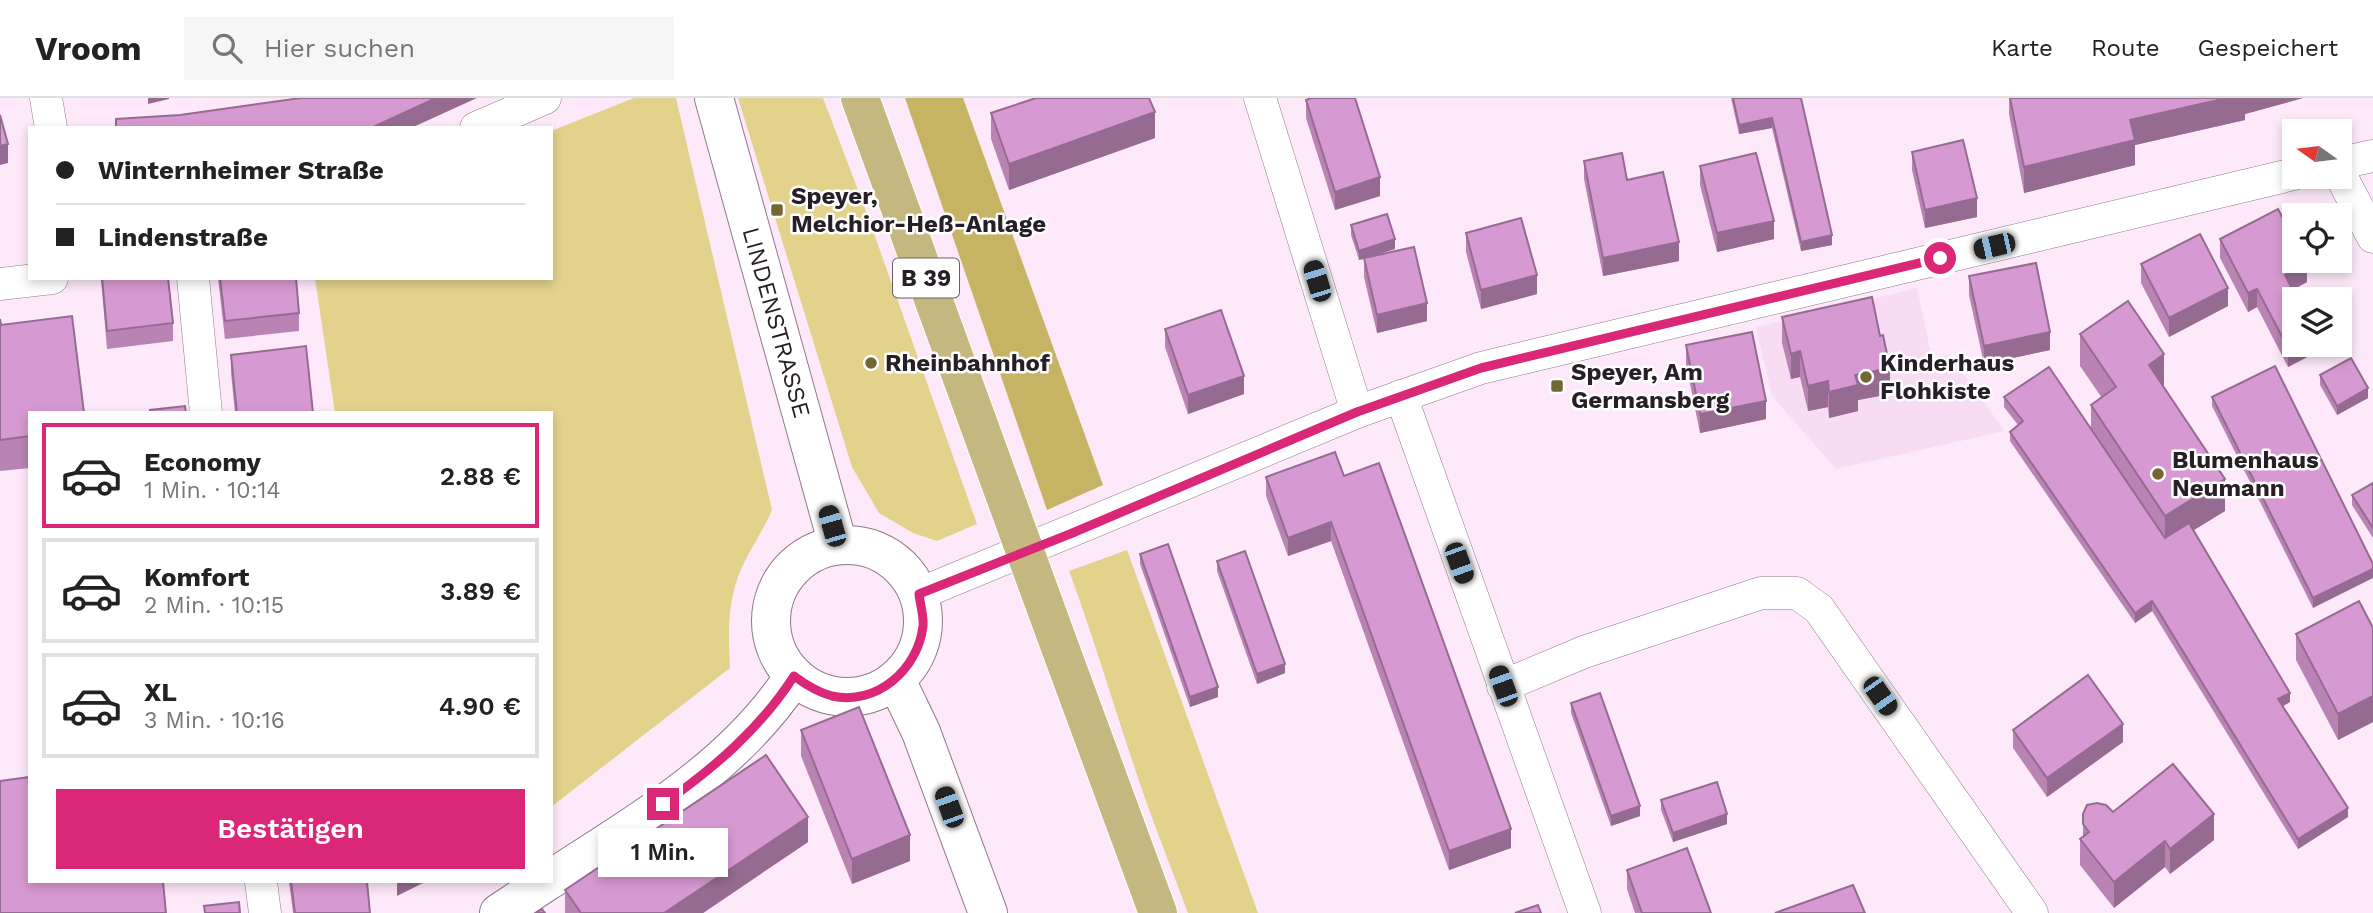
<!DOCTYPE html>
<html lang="de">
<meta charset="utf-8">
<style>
body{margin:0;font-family:"Work Sans",sans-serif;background:#f6f6f6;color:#222;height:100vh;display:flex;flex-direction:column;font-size:26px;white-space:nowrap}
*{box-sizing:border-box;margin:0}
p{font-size:23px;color:#767676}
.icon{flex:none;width:38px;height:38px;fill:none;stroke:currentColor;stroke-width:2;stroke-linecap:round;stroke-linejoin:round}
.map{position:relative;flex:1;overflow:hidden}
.panel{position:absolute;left:28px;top:313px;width:525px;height:472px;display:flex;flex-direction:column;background:#fff;border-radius:0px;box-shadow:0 4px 10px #0003}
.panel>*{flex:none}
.top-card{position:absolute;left:28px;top:28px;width:525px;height:154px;border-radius:0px;box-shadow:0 4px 10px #0003;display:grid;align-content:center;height:154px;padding:0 28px;background:#fff}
.needle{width:46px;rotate:284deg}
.tools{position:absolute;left:2282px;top:21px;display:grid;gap:14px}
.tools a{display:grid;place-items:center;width:70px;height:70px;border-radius:0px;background:#fff;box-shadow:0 4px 10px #0003;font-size:35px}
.end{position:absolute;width:32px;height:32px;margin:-16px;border:9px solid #db2777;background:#fff;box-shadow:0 0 0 4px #fff}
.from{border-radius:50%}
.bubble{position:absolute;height:49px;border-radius:0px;background:#fff;box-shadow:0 4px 10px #0003;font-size:23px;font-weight:600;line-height:49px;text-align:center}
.car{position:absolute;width:21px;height:42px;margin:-21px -10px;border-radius:9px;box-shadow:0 0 5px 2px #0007;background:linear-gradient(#222 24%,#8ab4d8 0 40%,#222 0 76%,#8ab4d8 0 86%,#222 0)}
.top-card b{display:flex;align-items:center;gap:24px;height:66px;font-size:26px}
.top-card b+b{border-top:2px solid #e0e0e0}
.top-card i{width:18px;height:18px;background:#222}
ul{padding:12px 0 0;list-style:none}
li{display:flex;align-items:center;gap:21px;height:105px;margin:0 14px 10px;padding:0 14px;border:4px solid #e0e0e0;border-radius:0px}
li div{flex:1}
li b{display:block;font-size:26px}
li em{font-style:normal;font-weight:600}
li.current{border-color:#db2777}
li>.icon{width:63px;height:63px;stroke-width:1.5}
.button{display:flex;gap:14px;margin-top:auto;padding:14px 28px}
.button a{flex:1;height:80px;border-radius:0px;background:#db2777;color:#fff;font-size:28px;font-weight:600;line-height:80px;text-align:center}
header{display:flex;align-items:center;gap:42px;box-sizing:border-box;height:98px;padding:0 35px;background:#fff;border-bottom:2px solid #e0e0e0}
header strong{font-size:33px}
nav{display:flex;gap:38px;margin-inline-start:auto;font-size:24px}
.search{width:490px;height:63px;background:#f6f6f6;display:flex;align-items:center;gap:18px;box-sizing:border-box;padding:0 24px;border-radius:0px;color:#767676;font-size:26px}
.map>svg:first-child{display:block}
.built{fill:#f7dcf4}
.green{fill:#e3d28b}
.forest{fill:#c6b363}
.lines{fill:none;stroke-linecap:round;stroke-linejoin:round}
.minor-casing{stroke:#8d7a8a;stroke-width:33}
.tertiary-casing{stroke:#8d7a8a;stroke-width:40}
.primary-casing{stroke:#fff;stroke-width:40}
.minor{stroke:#fff;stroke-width:32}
.tertiary{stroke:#fff;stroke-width:38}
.primary{stroke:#c4b880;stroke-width:38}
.primary-bridge-casing{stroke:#fff;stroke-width:40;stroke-linecap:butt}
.primary-bridge{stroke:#c4b880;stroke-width:38}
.wall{fill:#b984b4}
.shaded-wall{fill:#966b92}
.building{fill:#d799d1;stroke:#966b92;stroke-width:2}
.route{stroke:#db2777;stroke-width:9}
.poi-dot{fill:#726633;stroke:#fefefe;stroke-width:2.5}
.labels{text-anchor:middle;stroke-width:5;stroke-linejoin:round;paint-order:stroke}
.shield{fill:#fefefe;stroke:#686267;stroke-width:2}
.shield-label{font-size:23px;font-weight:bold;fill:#271f26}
.poi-label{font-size:24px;font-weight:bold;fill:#271f26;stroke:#fefefe;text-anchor:start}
.street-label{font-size:24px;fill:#271f26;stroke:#fefefe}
</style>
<header>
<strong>Vroom</strong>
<div class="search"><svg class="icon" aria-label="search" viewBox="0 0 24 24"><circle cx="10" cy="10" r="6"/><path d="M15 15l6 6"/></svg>Hier suchen</div>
<nav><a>Karte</a><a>Route</a><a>Gespeichert</a></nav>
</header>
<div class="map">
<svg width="2373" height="815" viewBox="0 0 2373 815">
<rect width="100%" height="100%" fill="#fee9fb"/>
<polygon class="built" points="1917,190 1932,260 1949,257 2005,333 1836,371 1772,298 1756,229"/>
<g class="green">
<path d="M634,0H676L772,412C763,433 751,450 742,469C727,503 728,534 730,570L551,709V315H335L315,180H551V33Z"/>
<polygon points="738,0 823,0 866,113 977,426 937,443 913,435 879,415 852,369"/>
<path d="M1127,452L1258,815H1188C1170,766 1150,717 1134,668C1112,603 1093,537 1069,473Z"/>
</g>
<polygon class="forest" points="905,0 963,0 1103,387 1047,412"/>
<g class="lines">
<defs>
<g id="minor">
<polyline points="46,0 51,30"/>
<polyline points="1260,0 1357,314"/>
<polyline points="476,30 545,0"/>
<polyline points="2340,65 2373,58"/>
<polyline points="2340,76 2373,139"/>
<polyline points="193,180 206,315"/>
<polyline points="0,186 52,180"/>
<polyline points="1401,298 1585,815"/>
<polyline points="919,496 1357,314 1481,270 2294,76"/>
<polyline points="1503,588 1584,554 1761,495 1797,495 1819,511 2032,815"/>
<polyline points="261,784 265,815"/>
</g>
<g id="tertiary">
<path id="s1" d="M714,0L838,447"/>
<circle cx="847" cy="523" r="76"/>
<polyline points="896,582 921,634 988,815"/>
<path d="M551,781C640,723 735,669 794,578"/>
<polyline points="499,815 546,784"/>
</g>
<g id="primary">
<polyline points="860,0 991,360"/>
<polyline points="1054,533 1158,815"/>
</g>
</defs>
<use href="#minor" class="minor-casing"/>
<use href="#tertiary" class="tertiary-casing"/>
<use href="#primary" class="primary-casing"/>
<use href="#minor" class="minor"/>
<use href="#tertiary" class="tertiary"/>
<use href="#primary" class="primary"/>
<defs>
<polyline id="primary-bridge" points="991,360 1054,533"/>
</defs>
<use href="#primary-bridge" class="primary-bridge-casing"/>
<use href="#primary-bridge" class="primary-bridge"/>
</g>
<g class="wall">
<polygon points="1731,0 1801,0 1832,147 1801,153 1772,30 1739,36"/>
<polygon points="2009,0 2303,0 2245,16 2245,22 2135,47 2135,67 2024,95 2009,16"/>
<polygon points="1306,2 1380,98 1335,112 1306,20"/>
<polygon points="991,15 1155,40 1009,92 991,41"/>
<polygon points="1912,54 1977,119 1925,130 1912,72"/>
<polygon points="1584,63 1627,82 1679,163 1603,178 1584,81"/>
<polygon points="1700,68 1774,141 1717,154 1700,87"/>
<polygon points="1351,127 1395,151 1369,159 1427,223 1377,235 1364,179 1364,161 1359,162 1351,137"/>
<polygon points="1466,135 1537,196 1481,211 1466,154"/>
<polygon points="2220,141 2307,184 2292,192 2315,247 2315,255 2288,269 2257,209 2248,214 2220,160"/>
<polygon points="2141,166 2228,208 2169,239 2141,185"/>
<polygon points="1969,178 2050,252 1984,266 1969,197"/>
<polygon points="101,180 168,180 173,225 173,243 107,251"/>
<polygon points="218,180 296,180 299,215 299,233 225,241"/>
<polygon points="1782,219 1890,296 1858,302 1858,313 1829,320 1828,309 1808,313 1800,279 1791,281 1782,245"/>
<polygon points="0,221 1,227 30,315 30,370 0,373"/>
<polygon points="1165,231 1244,296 1188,316 1165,249"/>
<polygon points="2080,236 2164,287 2163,288 2225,413 2193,432 2290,604 2282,608 2348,719 2298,751 2152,513 2135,525 2010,343 2010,334 2018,327 2004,309 2004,299 2091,330 2091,307 2102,300 2080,268"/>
<polygon points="1686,247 1766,321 1700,335 1686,266"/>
<polygon points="231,257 313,315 235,315 231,275"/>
<polygon points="2320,277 2368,300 2337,317 2320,287"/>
<polygon points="2212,299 2373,466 2313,510 2212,308"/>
<polygon points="1344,378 1511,750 1449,772 1331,443 1288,458 1266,398 1266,379"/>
<polygon points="2373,385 2373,440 2352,407 2352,397"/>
<polygon points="1140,456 1218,599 1190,609 1140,466"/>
<polygon points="1217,463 1285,575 1257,586 1217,473"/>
<polygon points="2373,530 2373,624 2338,642 2296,562 2296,536"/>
<polygon points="1571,605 1640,718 1611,728 1571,615"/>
<polygon points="801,632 910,763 852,786 801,658"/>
<polygon points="2013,632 2123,644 2047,699 2013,650"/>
<polygon points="1661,702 1727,726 1673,744 1661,712"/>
<polygon points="2113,714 2214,742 2170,776 2165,769 2114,810 2080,767 2080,741 2083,739 2083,716"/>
<polygon points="808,744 703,815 565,815 565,792"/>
<polygon points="1627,772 1711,815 1635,815 1627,791"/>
<polygon points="289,784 367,784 370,815 293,815"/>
</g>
<g class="shaded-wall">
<polygon points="148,0 169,0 169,1 148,6"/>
<polygon points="436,0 477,0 411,30 371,30"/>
<polygon points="2227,0 2303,0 2245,16 2245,22 2135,47 2135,67 2024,95 2024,69 2130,22"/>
<polygon points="1155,14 1155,40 1009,92 1009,66"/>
<polygon points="1772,20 1772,30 1739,36 1739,27"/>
<polygon points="8,46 8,65 0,67 0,48"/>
<polygon points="1380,79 1380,98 1335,112 1335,94"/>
<polygon points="1977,100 1977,119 1925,130 1925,112"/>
<polygon points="1774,123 1774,141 1717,154 1717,135"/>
<polygon points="1832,137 1832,147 1801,153 1801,144"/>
<polygon points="1395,141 1395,151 1359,162 1359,153"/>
<polygon points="1679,144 1679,163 1603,178 1603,160"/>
<polygon points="2307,165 2307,184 2285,196 2285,177"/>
<polygon points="1537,177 1537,196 1481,211 1481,192"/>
<polygon points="2228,190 2228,208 2169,239 2169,220"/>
<polygon points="2257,191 2257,209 2248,214 2248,195"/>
<polygon points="1427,205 1427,223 1377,235 1377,217"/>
<polygon points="2050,234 2050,252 1984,266 1984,248"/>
<polygon points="2295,247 2315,247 2315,255 2288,269 2288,250"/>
<polygon points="1800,253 1800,279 1791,281 1791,256"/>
<polygon points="2164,256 2164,287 2149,298 2149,267"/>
<polygon points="1890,270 1890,296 1858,302 1858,313 1829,320 1829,294 1855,277"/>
<polygon points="1244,278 1244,296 1188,316 1188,297"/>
<polygon points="1828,283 1828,309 1808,313 1808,288"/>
<polygon points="2368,290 2368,300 2337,317 2337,308"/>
<polygon points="1766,303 1766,321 1700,335 1700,316"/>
<polygon points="2225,381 2225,413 2165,450 2165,418"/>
<polygon points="1331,424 1331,443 1288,458 1288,440"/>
<polygon points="2373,471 2373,480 2313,510 2313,500"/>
<polygon points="2152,503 2152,513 2135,525 2135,515"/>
<polygon points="1285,566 1285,575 1257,586 1257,576"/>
<polygon points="1218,589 1218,599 1190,609 1190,599"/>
<polygon points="2290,595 2290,604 2278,611 2278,601"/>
<polygon points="2373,598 2373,624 2338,642 2338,616"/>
<polygon points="2123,626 2123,644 2047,699 2047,680"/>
<polygon points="1640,708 1640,718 1611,728 1611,718"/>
<polygon points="2348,710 2348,719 2298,751 2298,741"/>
<polygon points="1727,716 1727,726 1673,744 1673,735"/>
<polygon points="2214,716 2214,742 2170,776 2170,751"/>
<polygon points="808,719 808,744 703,815 664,815"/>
<polygon points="1511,731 1511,750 1449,772 1449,753"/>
<polygon points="910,737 910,763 852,786 852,761"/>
<polygon points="2165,743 2165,769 2114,810 2114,784"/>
<polygon points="397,784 425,784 397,798"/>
</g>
<g class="building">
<polygon points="301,0 436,0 371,30 116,30 116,21 180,17"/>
<polygon points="1036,0 1149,0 1155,14 1009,66 991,15"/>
<polygon points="1311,0 1355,0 1380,79 1335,94 1306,2"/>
<polygon points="1733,0 1801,0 1832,137 1801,144 1772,20 1739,27"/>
<polygon points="2010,0 2227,0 2130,22 2135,42 2024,69"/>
<polygon points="0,17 8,46 0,48"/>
<polygon points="1963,42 1977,100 1925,112 1912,54"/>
<polygon points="1622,55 1627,82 1663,74 1679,144 1603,160 1584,63"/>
<polygon points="1756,55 1774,123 1717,135 1700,68"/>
<polygon points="2278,111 2294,141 2294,163 2306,163 2307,165 2285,177 2297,201 2294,201 2294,247 2295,247 2288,250 2257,191 2248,195 2220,141"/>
<polygon points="1387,116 1395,141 1359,153 1351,127"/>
<polygon points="1521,120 1537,177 1481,192 1466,135"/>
<polygon points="2200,136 2228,190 2169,220 2141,166"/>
<polygon points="1414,149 1427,205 1377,217 1364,160"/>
<polygon points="2036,165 2050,234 1984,248 1969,178"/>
<polygon points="102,180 168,180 173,225 107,233"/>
<polygon points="220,180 296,180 299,215 225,223"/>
<polygon points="1872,199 1880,238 1883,237 1890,270 1855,277 1858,287 1829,294 1828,283 1808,288 1800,253 1791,256 1782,219"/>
<polygon points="2128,203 2164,256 2149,267 2225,381 2165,418 2091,307 2116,289 2080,236"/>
<polygon points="1221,212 1244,278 1188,297 1165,231"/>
<polygon points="72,218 84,315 30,315 30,338 0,342 0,221 1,227"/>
<polygon points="1752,234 1766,303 1700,316 1686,247"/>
<polygon points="306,248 313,315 237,315 231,257"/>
<polygon points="2351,260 2368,290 2337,308 2320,277"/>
<polygon points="2275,268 2373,466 2373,471 2313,500 2212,299"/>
<polygon points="2049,269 2165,440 2189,425 2290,595 2278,601 2348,710 2298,741 2152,503 2135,515 2010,334 2023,323 2004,299"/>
<polygon points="185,308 186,315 150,315 150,312"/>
<polygon points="1335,354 1344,378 1379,365 1511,731 1449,753 1331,424 1288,440 1266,379"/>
<polygon points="2373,385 2373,430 2352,397"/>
<polygon points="1168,446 1218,589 1190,599 1140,456"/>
<polygon points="1245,453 1285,566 1257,576 1217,463"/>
<polygon points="2359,503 2373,530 2373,598 2338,616 2296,536"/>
<polygon points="2088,577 2123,626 2047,680 2013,632"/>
<polygon points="1600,595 1640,708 1611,718 1571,605"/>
<polygon points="859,609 910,737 852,761 801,632"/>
<polygon points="766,657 808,719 664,815 581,815 565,792"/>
<polygon points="2173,666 2214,716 2170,751 2165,743 2114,784 2080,741 2089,734 2083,726 2083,716 2087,707 2097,705 2106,707 2113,714"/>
<polygon points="30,679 30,784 163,784 166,815 0,815 0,683"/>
<polygon points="1717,684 1727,716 1673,735 1661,702"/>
<polygon points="1687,750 1711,815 1642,815 1627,772"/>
<polygon points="291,784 367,784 370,815 295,815"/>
<polygon points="1853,787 1865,815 1775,815"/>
<polygon points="239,804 240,815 205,815 204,808"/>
<polygon points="1538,807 1541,815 1515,815"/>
<polygon points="542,811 545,815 536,815"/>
</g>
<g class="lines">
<path class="route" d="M663,706C714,670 760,631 794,578C806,587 817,594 832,598C876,608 918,572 923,528C924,518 920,506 919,496L1070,436L1357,314L1481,270L1940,160"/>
</g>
<g class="poi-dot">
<rect x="770" y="105" width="14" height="14" rx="3.5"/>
<circle cx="871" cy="265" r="7"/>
<circle cx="1866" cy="279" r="7"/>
<rect x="1550" y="281" width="14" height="14" rx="3.5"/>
<circle cx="2158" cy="376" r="7"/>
</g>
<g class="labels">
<rect class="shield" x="893" y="160.5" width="66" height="39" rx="5"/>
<g class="shield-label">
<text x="926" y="188">B 39</text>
</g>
<g class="poi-label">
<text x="791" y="106">Speyer,<tspan x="791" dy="28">Melchior-Heß-Anlage</tspan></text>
<text x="885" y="273">Rheinbahnhof</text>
<text x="1880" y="273">Kinderhaus<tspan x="1880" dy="28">Flohkiste</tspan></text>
<text x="1571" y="282">Speyer, Am<tspan x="1571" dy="28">Germansberg</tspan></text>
<text x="2172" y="370">Blumenhaus<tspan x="2172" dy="28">Neumann</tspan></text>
</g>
<g class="street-label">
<text dy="8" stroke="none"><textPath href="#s1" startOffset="233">LINDENSTRASSE</textPath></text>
</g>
</g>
</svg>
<div class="tools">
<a><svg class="needle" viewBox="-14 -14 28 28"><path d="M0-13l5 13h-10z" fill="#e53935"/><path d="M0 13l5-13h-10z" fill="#767676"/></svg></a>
<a><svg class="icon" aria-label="locate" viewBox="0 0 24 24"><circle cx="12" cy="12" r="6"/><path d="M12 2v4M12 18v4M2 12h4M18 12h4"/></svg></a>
<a><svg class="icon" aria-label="layers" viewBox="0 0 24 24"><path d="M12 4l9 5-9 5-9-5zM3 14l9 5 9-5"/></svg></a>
</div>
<i class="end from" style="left:1940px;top:160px"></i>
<i class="end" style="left:663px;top:706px"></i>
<div class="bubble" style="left:598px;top:730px;width:130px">1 Min.</div>
<i class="car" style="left:1994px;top:148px;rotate:257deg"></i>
<i class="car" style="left:1317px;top:183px;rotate:343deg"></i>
<i class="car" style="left:832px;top:428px;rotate:344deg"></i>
<i class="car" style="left:1459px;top:465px;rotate:160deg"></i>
<i class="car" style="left:1503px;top:588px;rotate:340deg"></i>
<i class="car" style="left:1880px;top:598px;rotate:145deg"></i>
<i class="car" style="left:949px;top:709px;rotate:340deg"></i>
<div class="top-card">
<b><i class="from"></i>Winternheimer Straße</b>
<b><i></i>Lindenstraße</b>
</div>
<section class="panel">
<ul>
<li class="current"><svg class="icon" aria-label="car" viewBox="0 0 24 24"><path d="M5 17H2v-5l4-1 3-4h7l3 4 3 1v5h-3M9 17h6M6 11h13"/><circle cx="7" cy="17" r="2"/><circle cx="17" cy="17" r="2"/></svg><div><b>Economy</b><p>1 Min. · 10:14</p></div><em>2.88 €</em></li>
<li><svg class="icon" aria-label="car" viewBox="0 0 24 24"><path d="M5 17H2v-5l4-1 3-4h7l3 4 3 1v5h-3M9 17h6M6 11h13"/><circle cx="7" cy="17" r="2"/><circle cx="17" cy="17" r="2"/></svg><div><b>Komfort</b><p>2 Min. · 10:15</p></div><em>3.89 €</em></li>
<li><svg class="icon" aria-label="car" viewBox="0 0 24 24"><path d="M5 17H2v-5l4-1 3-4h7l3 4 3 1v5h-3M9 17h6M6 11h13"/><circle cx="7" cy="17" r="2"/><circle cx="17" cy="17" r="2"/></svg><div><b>XL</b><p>3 Min. · 10:16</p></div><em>4.90 €</em></li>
</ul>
<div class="button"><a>Bestätigen</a></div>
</section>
</div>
